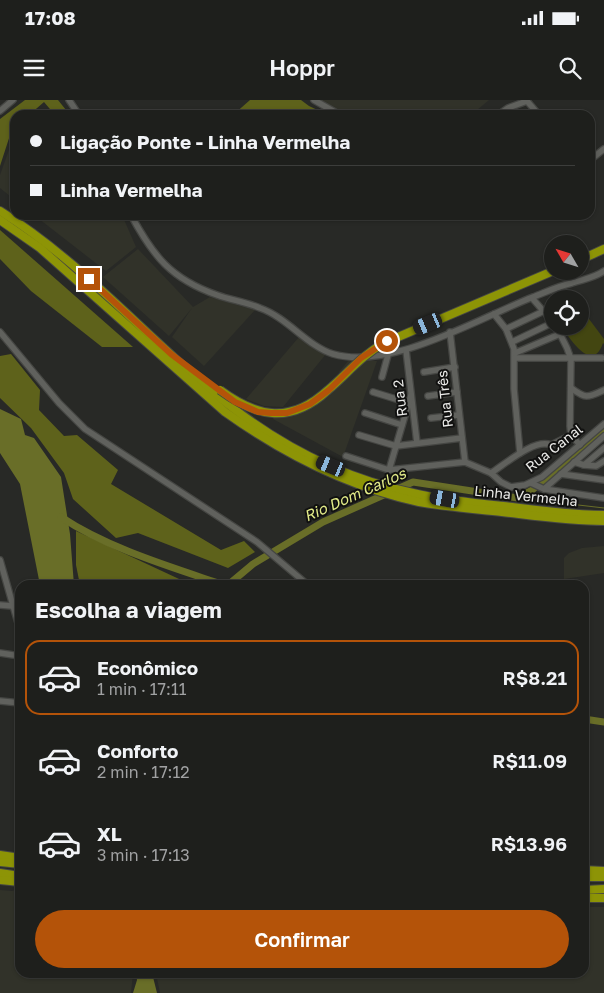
<!DOCTYPE html>
<html lang="pt">
<meta charset="utf-8">
<style>
body{margin:0;font-family:"Golos Text",sans-serif;background:#2b2c29;color:#f1f3f6;height:100vh;display:flex;flex-direction:column;font-size:19px;white-space:nowrap}
*{box-sizing:border-box;margin:0}
p{font-size:16px;color:#a1a2a3}
.icon{flex:none;width:28px;height:28px;fill:none;stroke:currentColor;stroke-width:2;stroke-linecap:round;stroke-linejoin:round}
.map{position:relative;flex:1;overflow:hidden}
.drawer{position:absolute;left:15px;top:480px;width:574px;height:398px;display:flex;flex-direction:column;background:#1e1f1c;border-radius:15px;box-shadow:0 1px 4px #0004,0 0 0 1px #3c3d3b}
.drawer>*{flex:none}
.top-card{position:absolute;left:10px;top:10px;width:585px;height:110px;border-radius:15px;box-shadow:0 1px 4px #0004,0 0 0 1px #3c3d3b;display:grid;align-content:center;height:110px;padding:0 20px;background:#1e1f1c}
.needle{width:32px;rotate:309deg}
.buttons{position:absolute;left:544px;top:135px;display:grid;gap:10px}
.buttons a{display:grid;place-items:center;width:45px;height:45px;border-radius:50%;background:#1e1f1c;box-shadow:0 1px 4px #0004,0 0 0 1px #3c3d3b;font-size:25px}
.end{position:absolute;width:22px;height:22px;margin:-11px;border:6px solid #b45309;background:#fff;box-shadow:0 0 0 2px #fff}
.from{border-radius:50%}
.car{position:absolute;width:15px;height:30px;margin:-15px -8px;border-radius:6px;box-shadow:0 0 4px 1px #0007;background:linear-gradient(#222 24%,#8ab4d8 0 40%,#222 0 76%,#8ab4d8 0 86%,#222 0)}
.top-card b{display:flex;align-items:center;gap:18px;height:48px;font-size:19px}
.top-card b+b{border-top:1px solid #3c3d3b}
.top-card i{width:12px;height:12px;background:#f1f3f6}
ul{padding:0;list-style:none}
li{display:flex;align-items:center;gap:15px;height:75px;margin:0 10px 8px;padding:0 10px;border:2px solid transparent;border-radius:15px}
li div{flex:1}
li b{display:block;font-size:19px}
li em{font-style:normal;font-weight:600}
li.current{border-color:#b45309}
li>.icon{width:45px;height:45px;stroke-width:1.5}
h2{padding:0 20px;font-size:22px;line-height:60px}
.primary-button{display:flex;gap:10px;margin-top:auto;padding:10px 20px}
.primary-button a{flex:1;height:58px;border-radius:30px;background:#b45309;color:#fff;font-size:20px;font-weight:600;line-height:58px;text-align:center}
.status{display:flex;justify-content:space-between;align-items:center;height:35px;padding:0 25px;background:#1e1f1c;direction:ltr}
.status svg{height:14px;fill:currentColor}
header{display:flex;justify-content:space-between;align-items:center;height:65px;padding:0 20px;background:#1e1f1c;font-size:22px;font-weight:600}
.map>svg:first-child{display:block}
.built{fill:#313229}
.green{fill:#434611}
.forest{fill:#5e621b}
.water{fill:#696e28}
.lines{fill:none;stroke-linecap:round;stroke-linejoin:round}
.stream{stroke:#696e28;stroke-width:1}
.river{stroke:#696e28;stroke-width:7}
.minor-casing{stroke:#454643;stroke-width:8}
.highway-casing{stroke:#454643;stroke-width:10}
.minor{stroke:#60615d;stroke-width:5.5}
.highway{stroke:#8d9406;stroke-width:8}
.highway-bridge-casing{stroke:#454643;stroke-width:10;stroke-linecap:butt}
.highway-bridge{stroke:#8d9406;stroke-width:8}
.route{stroke:#b45309;stroke-width:6}
.labels{text-anchor:middle;stroke-width:4;stroke-linejoin:round;paint-order:stroke}
.street-label{font-size:14px;fill:#ebebe9;stroke:#111110}
.water-label{font-size:15px;font-style:italic;fill:#e3ec89;stroke:#111110}
</style>
<div class="status"><b>17:08</b><svg viewBox="0 0 49 12"><path d="M0 12V9h3v3zM5 12V6h3v6zM10 12V3h3v9zM15 12V0h3v12zM26 1h20v11H26zM47 4h2v5h-2z"/></svg></div>
<header><svg class="icon" aria-label="menu" viewBox="0 0 24 24"><path d="M4 6h16M4 12h16M4 18h16"/></svg>Hoppr<svg class="icon" aria-label="search" viewBox="0 0 24 24"><circle cx="10" cy="10" r="6"/><path d="M15 15l6 6"/></svg></header>
<div class="map">
<svg width="604" height="893" viewBox="0 0 604 893">
<rect width="100%" height="100%" fill="#282926"/>
<g class="built">
<polygon points="318,0 489,0 471,15 346,15 334,10"/>
<polygon points="15,33 15,100 0,88 0,75"/>
<polygon points="34,115 122,115 136,147 106,171"/>
<polygon points="138,149 193,207 210,197 255,210 204,266 172,237 192,208 169,236 103,177"/>
<polygon points="299,237 310,246 326,254 283,307 264,306 246,299"/>
<polygon points="349,260 377,261 343,357 273,319 275,316 300,312 321,301 344,277 339,272"/>
<polygon points="604,446 604,473 564,479 564,458 569,453 582,448"/>
<polygon points="20,789 20,872 133,873 131,893 0,893 0,790 12,791"/>
<polygon points="584,807 604,807 604,893 160,893 156,873 584,872"/>
</g>
<path class="green" d="M580,207L604,239V244L603,243C592,275 569,237 561,226H580Z"/>
<g class="forest">
<polygon points="25,0 58,0 70,15 55,15 44,2 29,15 15,15 15,27 12,29 0,66 0,19"/>
<polygon points="250,0 301,0 309,6 328,15 233,15"/>
<polygon points="0,130 133,247 102,247 31,191 0,159"/>
<polygon points="11,254 40,290 39,310 64,336 77,335 118,370 111,384 221,450 244,441 255,452 228,468 138,433 116,438 73,399 64,373 31,328 0,298 0,256"/>
<polygon points="76,431 192,485 80,485 76,465"/>
</g>
<g class="water">
<polygon points="0,309 21,319 25,335 34,338 61,377 70,434 74,485 40,485 20,384 0,353"/>
<polygon points="136,873 152,873 157,893 133,893 137,880"/>
</g>
<g class="lines">
<polyline class="stream" points="518,398 604,408"/>
<g class="river">
<path d="M61,417C107,448 171,467 224,485"/>
<polyline points="228,485 253,464 323,422 413,382 518,398 532,390 604,329"/>
<polyline points="584,619 604,622"/>
</g>
<defs>
<g id="minor">
<polyline points="69,0 79,15"/>
<polyline points="314,0 340,15"/>
<polyline points="0,11 13,0"/>
<polyline points="498,15 508,8 527,1 539,15"/>
<polyline points="590,60 604,49"/>
<path d="M131,115C153,156 171,179 217,195C231,200 246,202 260,208C288,218 307,246 333,254C391,271 479,218 533,197C546,192 559,186 572,183C584,179 594,178 604,171"/>
<polyline points="532,198 552,221"/>
<polyline points="494,214 506,229 514,249 514,289 520,353"/>
<polyline points="556,226 567,248 571,259 570,326 571,335 580,345"/>
<polyline points="506,229 544,211"/>
<polyline points="0,232 59,303 85,329 257,442 308,485"/>
<polyline points="450,232 465,362"/>
<polyline points="512,242 552,223"/>
<polyline points="406,250 417,343"/>
<polyline points="515,253 560,234"/>
<polyline points="515,258 602,258"/>
<polyline points="424,272 455,267"/>
<polyline points="382,277 388,255"/>
<path d="M571,288C586,299 587,298 604,290"/>
<polyline points="373,292 409,303"/>
<polyline points="428,296 457,292"/>
<polyline points="365,313 402,325"/>
<polyline points="431,318 459,315"/>
<polyline points="359,335 396,346 462,338"/>
<polyline points="346,356 389,370 465,362 491,373 501,382 511,387 525,385 542,377 604,324"/>
<polyline points="574,362 584,365 604,348"/>
<polyline points="584,365 596,366 604,361"/>
<polyline points="389,370 411,295"/>
<path d="M491,373C505,364 535,338 551,345L571,335"/>
<polyline points="561,374 604,380"/>
<polyline points="531,383 544,389 604,398"/>
<polyline points="544,389 604,336"/>
<polyline points="0,460 20,530"/>
<polyline points="0,505 12,506"/>
<polyline points="0,553 20,556"/>
<polyline points="0,601 20,603"/>
</g>
<g id="highway">
<path d="M0,111C77,159 138,228 207,287C266,338 336,377 413,393C442,400 472,403 503,406C536,410 570,415 604,415"/>
<path d="M0,120L40,148L225,312C284,354 348,387 419,402C447,407 475,409 502,412C536,416 570,421 604,421"/>
<polyline points="580,160 604,149"/>
<polyline points="0,755 20,758"/>
<polyline points="0,762 20,764"/>
<polyline points="584,770 604,771"/>
<polyline points="0,773 20,776"/>
<polyline points="584,777 604,777"/>
<polyline points="0,780 20,782"/>
<polyline points="584,790 604,789"/>
<polyline points="584,798 604,798"/>
</g>
</defs>
<use href="#minor" class="minor-casing"/>
<use href="#highway" class="highway-casing"/>
<use href="#minor" class="minor"/>
<use href="#highway" class="highway"/>
<defs>
<path id="highway-bridge" d="M220,290C258,318 291,324 328,290C348,273 361,256 384,243L553,171"/>
</defs>
<use href="#highway-bridge" class="highway-bridge-casing"/>
<use href="#highway-bridge" class="highway-bridge"/>
</g>
<g class="lines">
<polyline class="route" points="89,179 171,254 235,302 258,312 271,313 287,313 310,304 329,290 361,258 387,241"/>
</g>
<g class="labels">
<g class="street-label">
<text transform="translate(400 298) rotate(-97)" y="5">Rua 2</text>
<text transform="translate(445 299) rotate(-96)" y="5">Rua Três</text>
<text transform="translate(554 348) rotate(-38)" y="5">Rua Canal</text>
<text transform="translate(526 396) rotate(6)" y="5">Linha Vermelha</text>
</g>
<g class="water-label">
<text transform="translate(355 395) rotate(-24)" y="5">Rio Dom Carlos</text>
</g>
</g>
</svg>
<div class="buttons">
<a><svg class="needle" viewBox="-14 -14 28 28"><path d="M0-13l5 13h-10z" fill="#e53935"/><path d="M0 13l5-13h-10z" fill="#a1a2a3"/></svg></a>
<a><svg class="icon" aria-label="locate" viewBox="0 0 24 24"><circle cx="12" cy="12" r="6"/><path d="M12 2v4M12 18v4M2 12h4M18 12h4"/></svg></a>
</div>
<i class="end from" style="left:387px;top:241px"></i>
<i class="end" style="left:89px;top:179px"></i>
<i class="car" style="left:428px;top:224px;rotate:247deg"></i>
<i class="car" style="left:331px;top:366px;rotate:292deg"></i>
<i class="car" style="left:445px;top:399px;rotate:280deg"></i>
<div class="top-card">
<b><i class="from"></i>Ligação Ponte - Linha Vermelha</b>
<b><i></i>Linha Vermelha</b>
</div>
<section class="drawer">
<h2>Escolha a viagem</h2>
<ul>
<li class="current"><svg class="icon" aria-label="car" viewBox="0 0 24 24"><path d="M5 17H2v-5l4-1 3-4h7l3 4 3 1v5h-3M9 17h6M6 11h13"/><circle cx="7" cy="17" r="2"/><circle cx="17" cy="17" r="2"/></svg><div><b>Econômico</b><p>1 min · 17:11</p></div><em>R$8.21</em></li>
<li><svg class="icon" aria-label="car" viewBox="0 0 24 24"><path d="M5 17H2v-5l4-1 3-4h7l3 4 3 1v5h-3M9 17h6M6 11h13"/><circle cx="7" cy="17" r="2"/><circle cx="17" cy="17" r="2"/></svg><div><b>Conforto</b><p>2 min · 17:12</p></div><em>R$11.09</em></li>
<li><svg class="icon" aria-label="car" viewBox="0 0 24 24"><path d="M5 17H2v-5l4-1 3-4h7l3 4 3 1v5h-3M9 17h6M6 11h13"/><circle cx="7" cy="17" r="2"/><circle cx="17" cy="17" r="2"/></svg><div><b>XL</b><p>3 min · 17:13</p></div><em>R$13.96</em></li>
</ul>
<div class="primary-button"><a>Confirmar</a></div>
</section>
</div>
